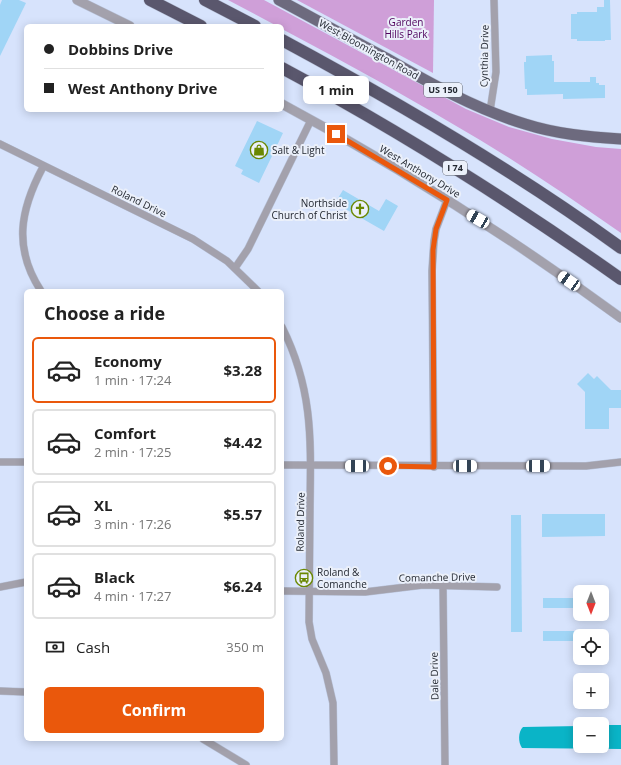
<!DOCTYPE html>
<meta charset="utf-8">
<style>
body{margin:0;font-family:"Open Sans",sans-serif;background:#f6f6f6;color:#222;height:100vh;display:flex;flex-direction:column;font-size:15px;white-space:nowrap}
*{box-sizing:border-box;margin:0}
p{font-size:13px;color:#767676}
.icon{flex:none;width:22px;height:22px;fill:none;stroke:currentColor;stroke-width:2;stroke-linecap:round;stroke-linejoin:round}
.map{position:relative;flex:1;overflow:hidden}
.panel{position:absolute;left:24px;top:289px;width:260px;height:452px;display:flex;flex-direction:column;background:#fff;border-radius:6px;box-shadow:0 2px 10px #0003}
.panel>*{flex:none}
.guide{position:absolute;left:24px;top:24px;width:260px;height:88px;border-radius:6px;box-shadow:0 2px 10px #0003;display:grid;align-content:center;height:88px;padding:0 20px;background:#fff}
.needle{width:26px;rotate:180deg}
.fabs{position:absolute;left:573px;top:585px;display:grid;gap:8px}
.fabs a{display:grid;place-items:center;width:36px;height:36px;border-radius:6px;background:#fff;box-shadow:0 2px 10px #0003;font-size:20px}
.end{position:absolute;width:18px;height:18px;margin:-9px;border:5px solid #ea580c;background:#fff;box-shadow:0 0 0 2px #fff}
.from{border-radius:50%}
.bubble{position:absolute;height:28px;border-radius:6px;background:#fff;box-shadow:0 2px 10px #0003;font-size:13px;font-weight:700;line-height:28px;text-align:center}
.car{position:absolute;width:12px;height:24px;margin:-12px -6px;border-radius:5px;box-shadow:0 0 3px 1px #0007;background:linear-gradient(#fff 24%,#345 0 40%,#fff 0 76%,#345 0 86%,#fff 0)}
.guide b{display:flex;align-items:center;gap:14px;height:38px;font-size:15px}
.guide b+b{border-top:1px solid #e0e0e0}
.guide i{width:10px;height:10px;background:#222}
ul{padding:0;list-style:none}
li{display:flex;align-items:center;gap:12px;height:66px;margin:0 8px 6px;padding:0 12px;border:2px solid #e0e0e0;border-radius:6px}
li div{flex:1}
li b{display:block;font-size:15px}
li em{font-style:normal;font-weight:700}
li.on{border-color:#ea580c}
li>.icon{width:36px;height:36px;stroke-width:1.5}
h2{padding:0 20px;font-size:18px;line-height:48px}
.pay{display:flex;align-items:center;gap:10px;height:44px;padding:0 20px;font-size:15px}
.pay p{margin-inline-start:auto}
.action{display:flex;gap:8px;margin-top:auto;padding:8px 20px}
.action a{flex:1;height:46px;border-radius:6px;background:#ea580c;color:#fff;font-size:16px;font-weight:700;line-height:46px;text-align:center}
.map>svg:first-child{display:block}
.green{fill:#cf9fd8}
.water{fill:#0ab4c7}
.building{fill:#a0d5f6}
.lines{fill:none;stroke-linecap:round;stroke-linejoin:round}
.minor-casing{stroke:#b7c1d7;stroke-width:8}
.tertiary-casing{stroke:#b7c1d7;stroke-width:10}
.primary-casing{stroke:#b7c1d7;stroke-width:12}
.motorway-casing{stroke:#b7c1d7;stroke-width:13}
.minor{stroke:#a3a1ac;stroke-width:7}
.tertiary{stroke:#a3a1ac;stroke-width:9}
.primary{stroke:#6d6a7e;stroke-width:11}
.motorway{stroke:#5a576d;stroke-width:12}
.route{stroke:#ea580c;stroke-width:5}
.labels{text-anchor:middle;stroke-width:4;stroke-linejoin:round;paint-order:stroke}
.shield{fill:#ebf0fa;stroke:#5f646d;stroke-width:1}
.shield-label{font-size:9px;font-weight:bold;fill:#232831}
.park-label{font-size:10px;fill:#4f005c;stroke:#ebf0fa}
.street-label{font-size:10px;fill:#232831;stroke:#ebf0fa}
.poi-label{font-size:10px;fill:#232831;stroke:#ebf0fa;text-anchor:start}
</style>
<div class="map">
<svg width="621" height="765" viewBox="0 0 621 765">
<rect width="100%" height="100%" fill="#d7e3fc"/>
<g class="green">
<path d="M228,0H264L466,109L509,127L552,139L596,147L621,149V233C575,201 528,169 480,140C415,101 349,64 282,29V26H277Z"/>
<polygon points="297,0 434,0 433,73"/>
</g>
<path class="water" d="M602,725H621V749L522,748C518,742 518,732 523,727L580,726V746H602Z"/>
<g class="building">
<polygon points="2,0 19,0 26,3 0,56 0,5"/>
<polygon points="604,0 610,0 611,40 605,40 605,41 577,41 577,39 571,39 571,14 577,14 577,12 597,12 597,7 604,7"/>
<polygon points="552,55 552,61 554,61 554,82 590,82 590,77 596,77 596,83 599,83 599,85 605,85 605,98 563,99 563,94 527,95 527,89 525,89 524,65 524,62 526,62 526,56"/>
<polygon points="257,121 283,133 259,183 241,174 243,170 235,166"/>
<polygon points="343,190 379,211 386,199 398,206 384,231 335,203"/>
<polygon points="588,373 594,379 597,376 611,390 621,390 621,408 609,408 609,429 585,429 585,392 577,384"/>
<polygon points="542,514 605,514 605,536 542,537"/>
<polygon points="511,515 521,515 522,632 511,632"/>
<rect x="543" y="598" width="37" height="10"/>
<rect x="543" y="631" width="37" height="10"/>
</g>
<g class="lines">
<defs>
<g id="minor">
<polyline points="490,111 496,72 494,0"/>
<polyline points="0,144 193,239 227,261 258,291"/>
<polyline points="235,268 248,249 311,120"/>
<path d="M41,291C13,248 20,210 43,167"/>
<path d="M282,327C313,389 311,439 310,506C310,544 309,583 309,622L312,639L326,673L333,703L334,765"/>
<polyline points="0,462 26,462"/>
<polyline points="282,465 586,466 621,462"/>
<polyline points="434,467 432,271 434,241 436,229 447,200"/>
<polyline points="443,586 445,765"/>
<polyline points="0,587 26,582"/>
<polyline points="282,591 365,592 423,585 497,587"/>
<polyline points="0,691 26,692"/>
<polyline points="203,739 246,765"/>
</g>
<g id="tertiary">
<polyline points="77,0 130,26"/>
<path d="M282,104C400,167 513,239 621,318"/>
</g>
<path id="primary" d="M279,0C315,19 350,39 386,58C431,84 476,109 525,124C556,134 589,137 621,139"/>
<g id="motorway">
<polyline points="150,0 201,26"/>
<polyline points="205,0 255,26"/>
<path d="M282,40C399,103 514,170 621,248"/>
<path d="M282,68C400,131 512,202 621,279"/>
</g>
</defs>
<use href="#minor" class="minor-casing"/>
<use href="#tertiary" class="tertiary-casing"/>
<use href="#primary" class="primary-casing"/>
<use href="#motorway" class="motorway-casing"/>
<use href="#minor" class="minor"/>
<use href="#tertiary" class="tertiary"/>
<use href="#primary" class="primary"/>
<use href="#motorway" class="motorway"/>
</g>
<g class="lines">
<polyline class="route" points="336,134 447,200 436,229 433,250 434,467 388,466"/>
</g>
<defs>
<symbol id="shop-ring" viewBox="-11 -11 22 22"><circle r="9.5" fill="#ebf0fa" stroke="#6a8802" stroke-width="1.5"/><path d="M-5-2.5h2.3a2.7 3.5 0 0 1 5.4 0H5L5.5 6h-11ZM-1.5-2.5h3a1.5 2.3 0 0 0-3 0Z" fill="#6a8802"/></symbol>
<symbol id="church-ring" viewBox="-11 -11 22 22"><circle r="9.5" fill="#ebf0fa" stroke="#6a8802" stroke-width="1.5"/><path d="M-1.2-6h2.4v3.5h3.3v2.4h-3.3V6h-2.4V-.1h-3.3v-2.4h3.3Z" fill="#6a8802"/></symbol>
<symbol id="bus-ring" viewBox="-11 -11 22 22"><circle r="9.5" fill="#ebf0fa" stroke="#6a8802" stroke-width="1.5"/><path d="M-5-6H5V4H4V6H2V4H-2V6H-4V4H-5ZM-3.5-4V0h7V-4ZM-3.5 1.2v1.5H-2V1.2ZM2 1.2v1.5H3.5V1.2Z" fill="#6a8802"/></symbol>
</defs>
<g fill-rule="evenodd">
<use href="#shop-ring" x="249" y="140" width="20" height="20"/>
<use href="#church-ring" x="350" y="199" width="20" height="20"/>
<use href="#bus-ring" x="294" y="568" width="20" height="20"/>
</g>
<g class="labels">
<g class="shield">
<rect x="424" y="83" width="38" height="14" rx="3"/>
<rect x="443" y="161" width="24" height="14" rx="3"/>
</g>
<g class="shield-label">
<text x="443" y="93">US 150</text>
<text x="455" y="171">I 74</text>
</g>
<g class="park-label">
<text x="406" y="26">Garden<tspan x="406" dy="12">Hills Park</tspan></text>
</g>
<g class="street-label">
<text transform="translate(369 49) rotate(29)" y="4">West Bloomington Road</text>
<text transform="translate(484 56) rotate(-89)" y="4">Cynthia Drive</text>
<text transform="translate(420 171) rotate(31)" y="4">West Anthony Drive</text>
<text transform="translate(139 201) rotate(26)" y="4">Roland Drive</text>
<text transform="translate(300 522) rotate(-89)" y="4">Roland Drive</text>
<text transform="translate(437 577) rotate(-1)" y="4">Comanche Drive</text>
<text transform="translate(434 676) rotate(-91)" y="4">Dale Drive</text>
</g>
<g class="poi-label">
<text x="272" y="154">Salt &amp; Light</text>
<text x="347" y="207" text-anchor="end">Northside<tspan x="347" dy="12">Church of Christ</tspan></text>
<text x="317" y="576">Roland &amp;<tspan x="317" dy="12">Comanche</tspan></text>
</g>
</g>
</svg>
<div class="fabs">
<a><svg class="needle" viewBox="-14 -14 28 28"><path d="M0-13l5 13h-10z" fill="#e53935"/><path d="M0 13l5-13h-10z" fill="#767676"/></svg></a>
<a><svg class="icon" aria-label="locate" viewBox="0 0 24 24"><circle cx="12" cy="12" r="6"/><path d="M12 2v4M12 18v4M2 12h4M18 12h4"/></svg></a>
<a>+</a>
<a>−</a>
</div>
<i class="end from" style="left:388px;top:466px"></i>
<i class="end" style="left:336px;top:134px"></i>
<div class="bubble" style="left:303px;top:76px;width:66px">1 min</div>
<i class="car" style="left:478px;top:219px;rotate:300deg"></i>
<i class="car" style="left:569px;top:281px;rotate:304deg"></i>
<i class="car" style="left:357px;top:466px;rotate:270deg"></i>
<i class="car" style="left:465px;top:466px;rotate:90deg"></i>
<i class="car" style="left:538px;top:466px;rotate:90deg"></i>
<div class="guide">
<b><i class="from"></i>Dobbins Drive</b>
<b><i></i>West Anthony Drive</b>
</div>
<section class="panel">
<h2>Choose a ride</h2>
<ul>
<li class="on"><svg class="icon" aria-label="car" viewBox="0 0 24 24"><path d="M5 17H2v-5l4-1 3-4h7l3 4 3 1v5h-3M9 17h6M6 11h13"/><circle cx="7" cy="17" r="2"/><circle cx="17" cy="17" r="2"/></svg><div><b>Economy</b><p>1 min · 17:24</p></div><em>$3.28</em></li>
<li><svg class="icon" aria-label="car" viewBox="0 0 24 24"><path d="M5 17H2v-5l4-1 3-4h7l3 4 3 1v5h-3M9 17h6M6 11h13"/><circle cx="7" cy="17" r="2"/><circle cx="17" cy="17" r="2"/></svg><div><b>Comfort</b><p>2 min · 17:25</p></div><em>$4.42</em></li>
<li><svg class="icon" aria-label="car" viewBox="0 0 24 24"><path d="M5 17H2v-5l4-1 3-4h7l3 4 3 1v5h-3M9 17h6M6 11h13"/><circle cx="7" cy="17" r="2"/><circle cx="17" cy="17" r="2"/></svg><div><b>XL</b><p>3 min · 17:26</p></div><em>$5.57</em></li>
<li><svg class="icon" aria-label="car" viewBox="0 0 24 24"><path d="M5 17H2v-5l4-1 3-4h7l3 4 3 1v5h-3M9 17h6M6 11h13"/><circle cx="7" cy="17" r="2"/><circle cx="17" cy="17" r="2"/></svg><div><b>Black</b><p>4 min · 17:27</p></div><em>$6.24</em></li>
</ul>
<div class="pay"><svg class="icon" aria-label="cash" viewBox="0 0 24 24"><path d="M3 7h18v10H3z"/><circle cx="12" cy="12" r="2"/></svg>Cash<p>350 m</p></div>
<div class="action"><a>Confirm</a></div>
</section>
</div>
